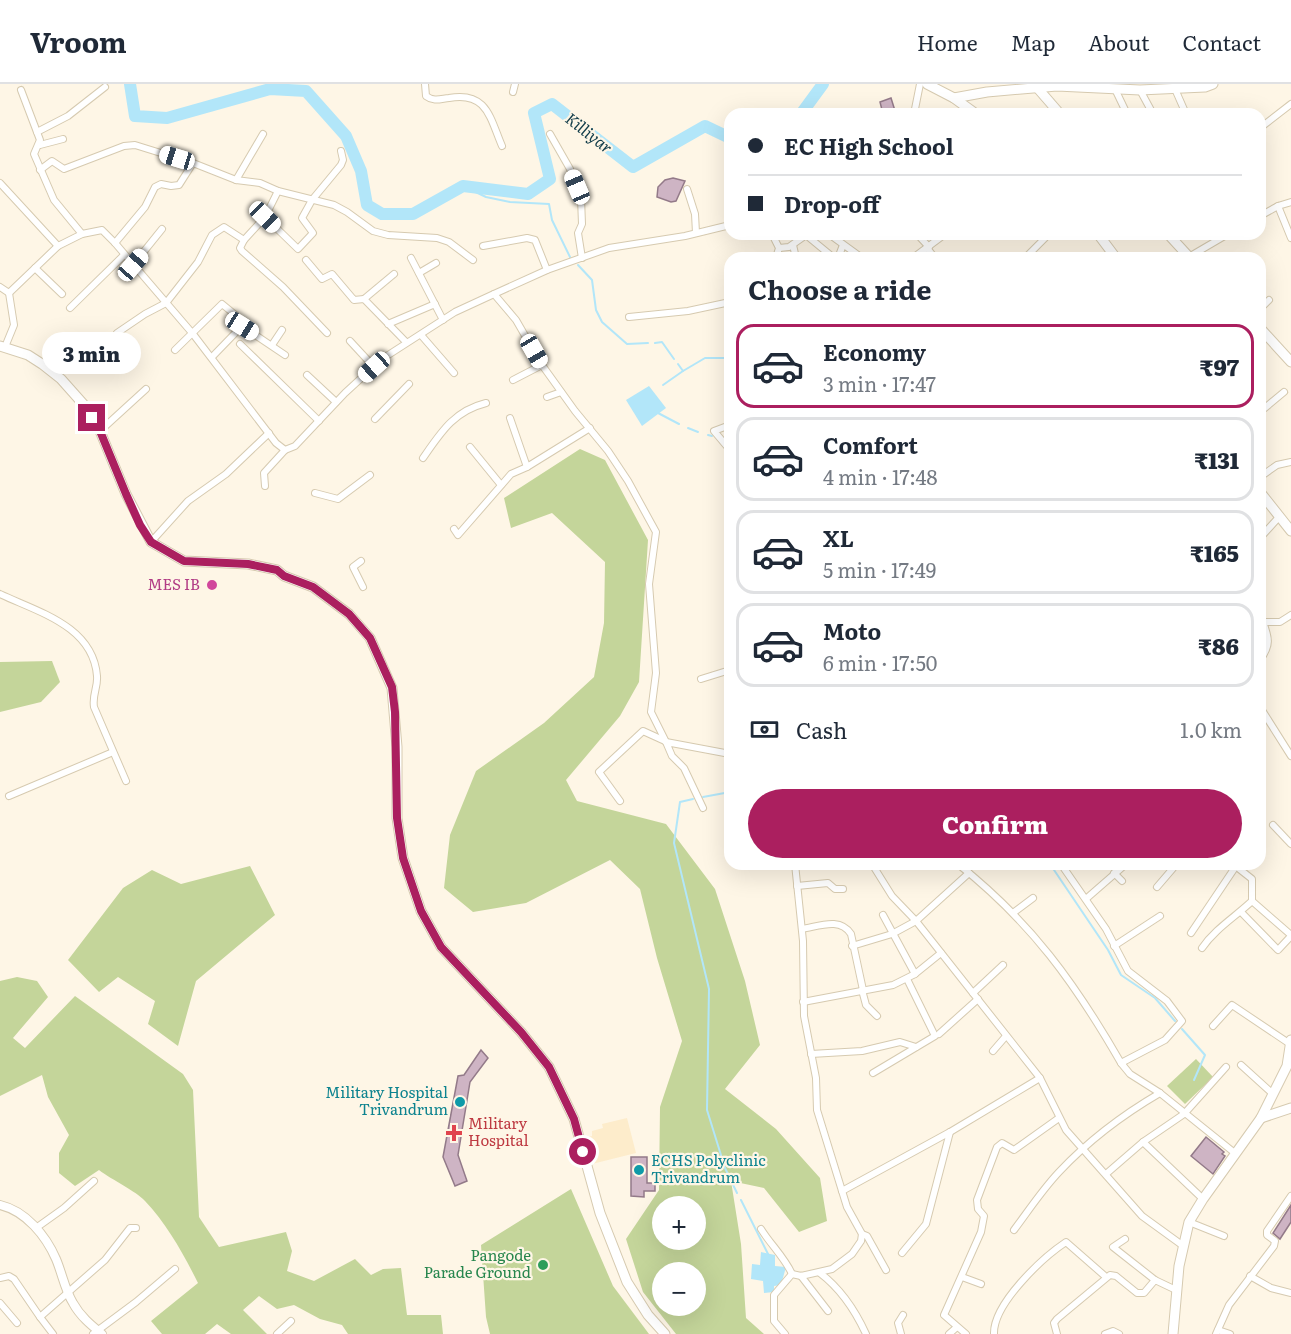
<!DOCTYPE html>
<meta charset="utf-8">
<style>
body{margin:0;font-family:Literata,serif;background:#f6f6f7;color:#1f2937;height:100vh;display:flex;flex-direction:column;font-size:22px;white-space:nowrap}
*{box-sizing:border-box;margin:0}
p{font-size:20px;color:#747a83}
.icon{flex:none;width:33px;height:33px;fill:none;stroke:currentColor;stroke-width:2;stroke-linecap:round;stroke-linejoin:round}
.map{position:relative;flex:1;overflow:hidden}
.side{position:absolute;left:724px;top:168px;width:542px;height:618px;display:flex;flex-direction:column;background:#fff;border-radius:18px;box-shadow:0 6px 24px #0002}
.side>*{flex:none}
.top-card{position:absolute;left:724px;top:24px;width:542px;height:132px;border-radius:18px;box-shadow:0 6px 24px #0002;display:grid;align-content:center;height:132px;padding:0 24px;background:#fff}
.controls{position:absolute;left:652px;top:1112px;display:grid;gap:12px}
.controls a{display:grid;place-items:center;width:54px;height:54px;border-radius:50%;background:#fff;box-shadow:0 6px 24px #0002;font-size:30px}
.end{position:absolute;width:27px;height:27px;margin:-14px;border:8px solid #ab1f5f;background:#fff;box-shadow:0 0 0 3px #fff}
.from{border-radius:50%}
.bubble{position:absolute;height:42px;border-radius:21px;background:#fff;box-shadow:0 6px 24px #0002;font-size:20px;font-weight:800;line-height:42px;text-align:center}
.car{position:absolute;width:18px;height:36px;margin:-18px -9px;border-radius:8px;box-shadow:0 0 4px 2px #0007;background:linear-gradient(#fff 24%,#345 0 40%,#fff 0 76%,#345 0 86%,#fff 0)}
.top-card b{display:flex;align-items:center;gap:21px;height:57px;font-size:22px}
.top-card b+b{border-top:2px solid #e0e1e3}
.top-card i{width:15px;height:15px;background:#1f2937}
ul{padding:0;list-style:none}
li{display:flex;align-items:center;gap:18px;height:84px;margin:0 12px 9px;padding:0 12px;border:3px solid #e0e1e3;border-radius:18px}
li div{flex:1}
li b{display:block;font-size:22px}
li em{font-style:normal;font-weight:800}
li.active{border-color:#ab1f5f}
li>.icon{width:54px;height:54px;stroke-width:1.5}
h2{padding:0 24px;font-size:27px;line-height:72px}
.pay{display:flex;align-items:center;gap:15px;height:66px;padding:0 24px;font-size:22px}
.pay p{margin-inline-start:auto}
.cta{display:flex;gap:12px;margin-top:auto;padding:12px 24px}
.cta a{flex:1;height:69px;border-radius:36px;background:#ab1f5f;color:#fff;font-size:24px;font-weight:800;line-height:69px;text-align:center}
header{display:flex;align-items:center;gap:36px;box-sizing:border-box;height:84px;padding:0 30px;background:#fff;border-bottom:2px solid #e0e1e3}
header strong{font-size:28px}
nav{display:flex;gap:33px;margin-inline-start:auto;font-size:21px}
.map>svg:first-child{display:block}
.built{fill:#fdeccb}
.green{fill:#c4d59a;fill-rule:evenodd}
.water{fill:#b2e6f9}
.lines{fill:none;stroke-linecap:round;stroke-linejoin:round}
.stream{stroke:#b2e6f9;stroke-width:2}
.river{stroke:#b2e6f9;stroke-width:12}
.building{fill:#ceb4c4;stroke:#937a89;stroke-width:1.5}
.minor-casing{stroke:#d6cab0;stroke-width:8}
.tertiary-casing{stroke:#d6cab0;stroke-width:10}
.secondary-casing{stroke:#d6cab0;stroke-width:11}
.minor{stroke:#fff;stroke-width:6}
.tertiary{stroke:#fff;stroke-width:8}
.secondary{stroke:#fff;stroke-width:9}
.route{stroke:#ab1f5f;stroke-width:8}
.hotel-dot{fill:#d1479c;stroke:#fef6e6;stroke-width:2}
.culture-dot{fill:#0f9aa8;stroke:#fef6e6;stroke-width:2}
.health-dot{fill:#e0444e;stroke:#fef6e6;stroke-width:2}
.leisure-dot{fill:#2e9e5b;stroke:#fef6e6;stroke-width:2}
.labels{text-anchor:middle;stroke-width:4.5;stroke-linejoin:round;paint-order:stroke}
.hotel-label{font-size:15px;fill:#b23c85;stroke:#fef6e6;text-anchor:end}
.culture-label{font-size:15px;fill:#0d838f;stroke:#fef6e6;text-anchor:end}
.health-label{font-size:15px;fill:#be3a42;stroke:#fef6e6;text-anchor:start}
.leisure-label{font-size:15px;fill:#27864d;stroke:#fef6e6;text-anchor:end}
.water-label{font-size:16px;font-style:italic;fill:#113c49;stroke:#fef6e6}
</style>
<header>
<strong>Vroom</strong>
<nav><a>Home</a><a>Map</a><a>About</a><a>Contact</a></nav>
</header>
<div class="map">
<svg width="1291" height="1250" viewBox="0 0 1291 1250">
<rect width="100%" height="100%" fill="#fef6e6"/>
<polygon class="built" points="627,1034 636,1069 592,1080 585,1054 592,1052 592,1047 603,1044 602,1040"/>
<g class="green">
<path d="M580,365L605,376L648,456L639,598L620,632L566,696L577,717L666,740L715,805L745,897L760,961L725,1005L776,1045L820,1094L827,1137L799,1148L764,1104L731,1097L741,1160L746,1234L764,1250H676L643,1208L626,1155L659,1106L660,1023L682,957L657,874L640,805L610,776L526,819L473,828L444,804L450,751L476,687L544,639L594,593L604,539L605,478L552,429L511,444L504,414ZM663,1122H696V1155H663ZM663,1188H696V1221H663Z"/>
<polygon points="52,577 60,598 41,618 0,628 0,578"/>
<polygon points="250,782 275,831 196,897 178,962 148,940 155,917 118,893 99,908 68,876 123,804 152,786 181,800"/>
<path d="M17,893L37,897L48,913L13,954L25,964L75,912L183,990L193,1006L199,1133L219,1163L286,1148L292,1167L287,1187L314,1197L355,1175L371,1191L383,1185L401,1184L407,1231H441L443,1250H348L342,1241L320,1235L294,1221L277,1225L259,1212L243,1226L267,1250H231L217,1240L205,1250H162L151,1237L198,1199C184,1171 167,1140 145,1117C136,1107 112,1096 99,1086L75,1102L59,1089V1069L69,1051L48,1013L42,991L0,1012V897Z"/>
<polygon points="1196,975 1213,993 1185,1020 1167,1002"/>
<polygon points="571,1105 613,1202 649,1250 490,1250 486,1233 481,1161"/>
</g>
<g class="water">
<polygon points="649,302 666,324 642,342 626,316"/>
<polygon points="761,1168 775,1171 775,1182 786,1183 781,1201 774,1202 774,1208 764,1209 763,1197 751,1195 752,1180 760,1181"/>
</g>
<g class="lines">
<g class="stream">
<polyline points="463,102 486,113 510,118 549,120 552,136 570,173"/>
<polyline points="578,181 592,196 596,226 602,238 627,260 648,259"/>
<polyline points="655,259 662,258 674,275"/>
<polyline points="678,280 683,287 705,274 730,274"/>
<polyline points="663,301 683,287"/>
<polyline points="658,329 679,340"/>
<polyline points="688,344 698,348"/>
<polyline points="708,351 712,352"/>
<polyline points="727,355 730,358"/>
<polyline points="703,713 730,708"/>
<polyline points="693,715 680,718 674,759 709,905 707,1026 725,1084 737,1109"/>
<polyline points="1050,780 1108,866 1121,891 1155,914 1175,937"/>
<polyline points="1182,945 1205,971 1194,996"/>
<polyline points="741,1116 768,1170"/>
</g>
<g class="river">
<polyline points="130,0 135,32 167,34 270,5 306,7 346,52 361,87 367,121 382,130 413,130 463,102 528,110 550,95 534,29 552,20 633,83 705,42 730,54"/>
<polyline points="801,30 823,0"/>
</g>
</g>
<g class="building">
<polygon points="891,14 896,30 883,30 880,18"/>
<polygon points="673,94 685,97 676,117 671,118 657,113 658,103 665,96"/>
<polygon points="481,966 488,974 470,998 458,1071 467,1097 455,1102 443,1073 458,992 464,991"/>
<polygon points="1206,1053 1224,1068 1222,1070 1225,1072 1213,1090 1191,1072"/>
<polygon points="631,1073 647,1073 647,1099 655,1099 655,1107 644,1107 644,1113 631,1112"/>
<polygon points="1291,1121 1291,1138 1280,1155 1273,1149"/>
</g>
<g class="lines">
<defs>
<g id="minor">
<path d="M425,0L426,12C434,18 440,15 449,14C487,7 490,34 502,62"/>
<polyline points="1115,5 1127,30"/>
<polyline points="1175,5 1186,30"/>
<polyline points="21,6 40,56 34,70 54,116 82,150"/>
<polyline points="1140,6 1153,30"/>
<polyline points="513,8 515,0"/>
<polyline points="914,30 920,0"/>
<polyline points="1260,44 1291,20"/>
<polyline points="37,48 68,32 105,3"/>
<polyline points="550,50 570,85 581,114 582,140 578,149 582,174"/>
<polyline points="40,61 63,55"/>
<polyline points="40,86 52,77 64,85 124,62 135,61 193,79 236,96 260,99 278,107 334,121 347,128 373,147 388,151 437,154 449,158 473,176"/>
<polyline points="236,96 263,50"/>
<polyline points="0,99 58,162"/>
<polyline points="687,105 695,130 696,149"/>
<polyline points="1278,122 1291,154"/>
<polyline points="1260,132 1278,122 1291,118"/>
<polyline points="265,133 298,165 313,149 302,134 312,116 341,81 343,76 341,67"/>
<polyline points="772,150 779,164 776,174"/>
<polyline points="829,150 862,174"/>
<polyline points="917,150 929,163"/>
<polyline points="244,156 265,133 278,107"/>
<polyline points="115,159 145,123 155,103 161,100 171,102 179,101 193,79"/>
<polyline points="793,161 796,174"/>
<polyline points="483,162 527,154 535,156 547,186"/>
<polyline points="779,164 789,163 806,151 834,174"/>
<polyline points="927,164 935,174"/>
<polyline points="411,174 443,236"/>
<polyline points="838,174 843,161"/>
<polyline points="913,174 945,150"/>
<polyline points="1025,174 1049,150"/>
<polyline points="1187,174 1228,150"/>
<polyline points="306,176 322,195 332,190 354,216 364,215 406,258"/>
<polyline points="133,181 162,145"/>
<polyline points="35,184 62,210"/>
<polyline points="419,189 436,179"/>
<polyline points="0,203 9,209 58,162 82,150 102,146 115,159 193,250 276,359 285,366 295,362 345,309 382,275 455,228 494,210 516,236 542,281 575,327 608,367 628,397 656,448 649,500 656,589 651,628 666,658"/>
<polyline points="494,210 547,186 609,164 685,152 730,141"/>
<polyline points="364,215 394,190"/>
<polyline points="70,224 124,171"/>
<polyline points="1260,225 1269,216"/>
<polyline points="629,233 688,227 730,218"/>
<polyline points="388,240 435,220"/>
<polyline points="117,249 145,230 166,219 198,178 212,151 224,143 244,156 240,164 242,167 283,203 327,249"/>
<polyline points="421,251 454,289"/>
<polyline points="350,257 374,283"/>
<polyline points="240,260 319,337"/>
<polyline points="272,261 282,246"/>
<polyline points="5,263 14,241 9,209"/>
<polyline points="175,266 222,220 244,238 242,242 285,271"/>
<polyline points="212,273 242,242"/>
<polyline points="307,291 336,318"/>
<polyline points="513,296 542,281"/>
<polyline points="547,313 561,308"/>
<polyline points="1260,328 1284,308"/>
<polyline points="510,334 527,383 590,344"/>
<polyline points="375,335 409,300"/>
<polyline points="730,341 714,347 730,366"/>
<polyline points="100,347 146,305"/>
<polyline points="470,363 501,401"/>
<path d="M423,374C441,348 454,327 486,319"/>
<polyline points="1260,393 1277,381 1291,378"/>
<polyline points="265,402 264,389 285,366"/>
<polyline points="315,409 338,415 370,391"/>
<polyline points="454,445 458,451 511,390 527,383"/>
<polyline points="1260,454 1279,433"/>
<polyline points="151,458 188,417 226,390 269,349"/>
<polyline points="361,477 353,483 363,503"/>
<path d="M0,510C38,528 93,542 97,592C98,604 92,610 94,623L126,697"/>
<polyline points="1261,538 1280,538 1291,531"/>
<path d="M1260,576C1271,561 1269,554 1263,538"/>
<polyline points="701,595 730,586"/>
<polyline points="1260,623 1291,672"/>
<polyline points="9,712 113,668"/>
<polyline points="620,717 599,688 643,647 665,657"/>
<polyline points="703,724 684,684 672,672 666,658 730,670"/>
<polyline points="1273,741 1291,760"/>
<path d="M958,780C1031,838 1075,899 1121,979"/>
<polyline points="1061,780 1106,845 1128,887 1167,917 1182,937 1165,956 1121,979 1130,990 1160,1009 1236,1070"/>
<polyline points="1233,780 1252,795 1252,817 1291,851"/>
<polyline points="969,789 916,837 1040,994 1066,1046 1142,1132 1182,1161"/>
<polyline points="1114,789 1122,797"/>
<polyline points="797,802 828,799 835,805 843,805"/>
<polyline points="1157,803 1175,782 1173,780"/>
<polyline points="1087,814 1126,780"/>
<polyline points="1241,828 1278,866 1291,852"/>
<polyline points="1013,829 1033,814"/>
<polyline points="883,831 915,890"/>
<path d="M802,845C820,842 840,833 851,850L863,906"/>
<polyline points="1191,849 1236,782"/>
<polyline points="852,862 892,850 916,837 892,812 872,780"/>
<polyline points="1114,862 1160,832"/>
<path d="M1202,864C1215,845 1235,833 1252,817"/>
<polyline points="862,906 866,921 877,932"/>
<polyline points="973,909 1003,881"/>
<polyline points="803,918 893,901 915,890 941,869"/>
<polyline points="1213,942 1232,921 1290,960"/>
<polyline points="939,950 978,915"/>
<polyline points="993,967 1006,952"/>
<polyline points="811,970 862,967 900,958 916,963"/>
<polyline points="1241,981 1273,1010"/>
<polyline points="873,989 935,952 907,895"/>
<polyline points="1143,1058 1203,1115"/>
<polyline points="1106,1090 1143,1058 1184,1030 1226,983"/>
<polyline points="842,1107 950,1048 1040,994"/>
<polyline points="1189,1138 1224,1152"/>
<polyline points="36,1144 64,1124 94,1097"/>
<path d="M761,1145C771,1161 785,1174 792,1190"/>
<path d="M1014,1146C1029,1126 1042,1106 1059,1088C1088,1057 1124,1030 1160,1009"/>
<polyline points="862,1150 867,1152 886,1186"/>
<polyline points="1125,1155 1113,1163 1155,1196"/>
<polyline points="902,1169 926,1140 950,1048"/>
<path d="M820,1189C841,1205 855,1226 866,1250"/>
<polyline points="801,1192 828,1227"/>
<polyline points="1250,1192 1271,1204 1291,1209"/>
<polyline points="962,1193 981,1200"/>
<polyline points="0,1194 9,1192 14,1195 40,1233 105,1176 130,1144 136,1144"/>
<polyline points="0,1219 17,1239"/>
<polyline points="40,1233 53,1250"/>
<polyline points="1218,1246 1230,1250"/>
<polyline points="93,1250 136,1218 175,1185"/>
<polyline points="277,1250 291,1237"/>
<polyline points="785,1250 774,1237 774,1211 792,1190 801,1192 832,1185 852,1170 861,1157 862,1150 847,1123 817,1026 816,994 804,932 803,857 795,780"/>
<polyline points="901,1250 898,1239 903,1231"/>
<polyline points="949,1250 957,1243"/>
<polyline points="966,1250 944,1231 981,1148 984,1132 978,1125 977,1116 997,1063 1002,1059 1014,1066 1059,1034"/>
<path d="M994,1250C993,1220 1042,1174 1066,1158L1106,1193"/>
<polyline points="1057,1250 1054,1239 1057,1235 1110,1191 1116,1192 1137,1209 1144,1209 1155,1196 1176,1206"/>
<polyline points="1105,1250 1113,1247 1119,1250"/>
<polyline points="1216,1250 1229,1221 1274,1162 1275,1157 1267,1151 1267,1147 1291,1112"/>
</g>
<path id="tertiary" d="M0,1121C26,1127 46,1152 56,1175C62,1189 65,1206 73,1219C80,1232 91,1241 102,1250"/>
<g id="secondary">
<polyline points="927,0 954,14 976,30"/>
<polyline points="1034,0 1060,30"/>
<polyline points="954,14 987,8 1057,2 1140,6 1205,3 1213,0"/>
<polyline points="1098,150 1116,174"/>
<polyline points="1168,150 1190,174"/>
<polyline points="1260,244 1291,278"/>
<polyline points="0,262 28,271 42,280 61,295 85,322 100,347 126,410 151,458 184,477 248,480 277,486 284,492 313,503 349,530 370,554 392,604 397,663 397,734 403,774 421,827 441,863 521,948 549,983 574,1035 600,1129 627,1198 648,1231 665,1250"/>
<polyline points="1260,408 1291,447"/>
<polyline points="1261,1034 1291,1024"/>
<polyline points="1173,1250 1179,1182 1189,1138 1203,1115 1261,1034 1287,982 1291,956"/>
</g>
</defs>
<use href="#minor" class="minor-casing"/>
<use href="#tertiary" class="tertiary-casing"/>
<use href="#secondary" class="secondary-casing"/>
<use href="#minor" class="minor"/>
<use href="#tertiary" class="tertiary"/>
<use href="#secondary" class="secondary"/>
</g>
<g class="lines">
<polyline class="route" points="92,334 100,347 126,410 140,441 151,458 184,477 248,480 277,486 284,492 313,503 349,530 370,554 392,603 395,628 397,734 403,774 421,827 441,863 521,948 549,983 574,1035 583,1068"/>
</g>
<circle class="hotel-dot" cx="212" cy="501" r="6"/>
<g class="culture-dot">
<circle cx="460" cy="1018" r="6"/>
<circle cx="639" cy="1086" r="6"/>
</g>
<path class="health-dot" d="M451 1040h6v6h6v6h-6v6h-6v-6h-6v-6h6z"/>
<circle class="leisure-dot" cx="543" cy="1181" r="6"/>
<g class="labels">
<g class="hotel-label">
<text x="200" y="506">MES IB</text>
</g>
<g class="culture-label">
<text x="448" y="1014">Military Hospital<tspan x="448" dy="17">Trivandrum</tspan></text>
<text x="651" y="1082" text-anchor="start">ECHS Polyclinic<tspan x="651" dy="17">Trivandrum</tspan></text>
</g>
<g class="health-label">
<text x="468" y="1045">Military<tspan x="468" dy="17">Hospital</tspan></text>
</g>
<g class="leisure-label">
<text x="531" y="1177">Pangode<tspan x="531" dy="17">Parade Ground</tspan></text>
</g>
<g class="water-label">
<text transform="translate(589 49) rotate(38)" y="6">Killiyar</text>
</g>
</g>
</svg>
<div class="controls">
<a>+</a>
<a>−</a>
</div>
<i class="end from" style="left:583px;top:1068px"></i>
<i class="end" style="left:92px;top:334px"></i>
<div class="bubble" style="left:42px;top:248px;width:99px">3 min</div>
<i class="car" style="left:177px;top:74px;rotate:287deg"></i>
<i class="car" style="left:577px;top:103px;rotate:337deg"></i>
<i class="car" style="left:265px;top:133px;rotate:134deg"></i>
<i class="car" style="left:133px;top:181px;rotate:41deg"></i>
<i class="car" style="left:242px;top:242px;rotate:122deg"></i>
<i class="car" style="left:534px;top:267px;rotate:150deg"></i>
<i class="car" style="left:374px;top:283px;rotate:228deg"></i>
<div class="top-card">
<b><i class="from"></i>EC High School</b>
<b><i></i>Drop-off</b>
</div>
<section class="side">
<h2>Choose a ride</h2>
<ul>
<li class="active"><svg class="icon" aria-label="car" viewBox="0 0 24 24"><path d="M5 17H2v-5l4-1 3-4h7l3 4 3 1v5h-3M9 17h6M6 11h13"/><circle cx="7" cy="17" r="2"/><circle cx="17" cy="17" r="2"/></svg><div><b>Economy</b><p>3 min · 17:47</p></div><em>₹97</em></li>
<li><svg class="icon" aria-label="car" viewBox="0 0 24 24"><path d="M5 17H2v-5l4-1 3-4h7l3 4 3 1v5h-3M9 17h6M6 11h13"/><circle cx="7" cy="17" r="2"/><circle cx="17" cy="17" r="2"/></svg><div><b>Comfort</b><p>4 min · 17:48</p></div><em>₹131</em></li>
<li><svg class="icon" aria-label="car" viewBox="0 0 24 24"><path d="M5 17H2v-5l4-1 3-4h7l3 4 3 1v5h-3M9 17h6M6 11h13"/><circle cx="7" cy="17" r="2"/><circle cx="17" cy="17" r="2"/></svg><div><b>XL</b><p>5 min · 17:49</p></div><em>₹165</em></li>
<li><svg class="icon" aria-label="car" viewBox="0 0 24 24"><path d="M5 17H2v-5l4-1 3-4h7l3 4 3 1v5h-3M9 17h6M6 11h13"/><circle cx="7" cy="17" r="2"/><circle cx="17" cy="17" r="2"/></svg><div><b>Moto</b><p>6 min · 17:50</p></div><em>₹86</em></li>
</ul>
<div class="pay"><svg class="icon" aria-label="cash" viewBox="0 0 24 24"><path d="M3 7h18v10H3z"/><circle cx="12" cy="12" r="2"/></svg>Cash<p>1.0 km</p></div>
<div class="cta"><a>Confirm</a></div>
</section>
</div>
